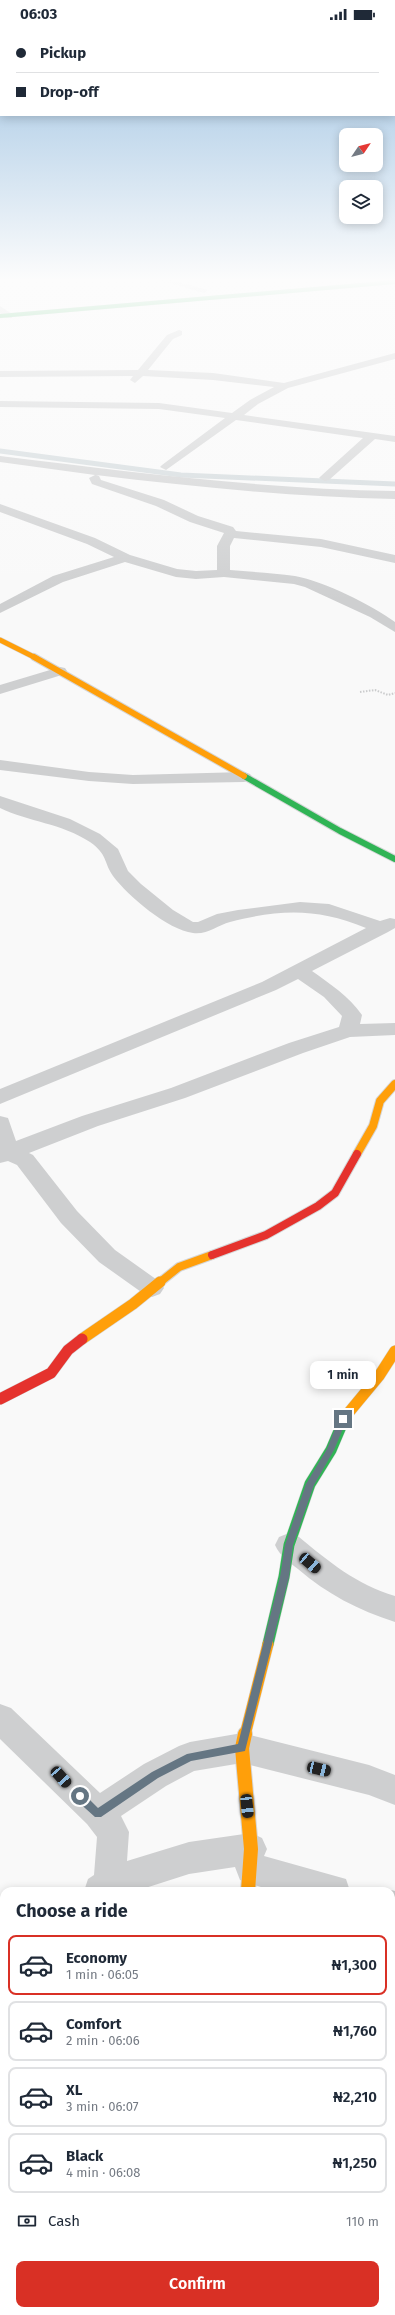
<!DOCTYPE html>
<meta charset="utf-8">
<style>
body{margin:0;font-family:"Fira Sans",sans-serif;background:#f6f6f7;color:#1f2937;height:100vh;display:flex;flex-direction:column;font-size:15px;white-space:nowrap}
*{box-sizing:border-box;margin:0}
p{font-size:13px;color:#747a83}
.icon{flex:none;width:22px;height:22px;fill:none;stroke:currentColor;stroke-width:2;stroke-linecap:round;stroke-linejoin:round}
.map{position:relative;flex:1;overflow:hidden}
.panel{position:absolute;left:0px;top:1859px;width:395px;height:428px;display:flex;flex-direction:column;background:#fff;border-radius:12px 12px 0 0;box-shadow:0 2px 10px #0003}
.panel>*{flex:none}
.top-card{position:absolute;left:0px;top:0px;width:395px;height:88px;box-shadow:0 2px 10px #0003;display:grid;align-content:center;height:88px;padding:0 16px;background:#fff}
.needle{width:26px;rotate:55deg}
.fabs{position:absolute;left:339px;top:100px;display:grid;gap:8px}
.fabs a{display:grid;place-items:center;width:44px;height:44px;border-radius:8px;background:#fff;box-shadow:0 2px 10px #0003;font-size:20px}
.end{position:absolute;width:18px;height:18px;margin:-9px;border:5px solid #657683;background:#fff;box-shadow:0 0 0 2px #fff}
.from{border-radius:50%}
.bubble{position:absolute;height:28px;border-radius:8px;background:#fff;box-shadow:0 2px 10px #0003;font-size:13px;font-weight:600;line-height:28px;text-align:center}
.car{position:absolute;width:12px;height:24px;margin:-12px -6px;border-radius:5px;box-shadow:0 0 3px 1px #0007;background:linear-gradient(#222 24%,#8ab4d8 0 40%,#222 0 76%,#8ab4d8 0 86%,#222 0)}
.top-card b{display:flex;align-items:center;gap:14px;height:38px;font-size:15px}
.top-card b+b{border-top:1px solid #e0e1e3}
.top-card i{width:10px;height:10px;background:#1f2937}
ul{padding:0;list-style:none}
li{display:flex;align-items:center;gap:12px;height:60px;margin:0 8px 6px;padding:0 8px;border:2px solid #e0e1e3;border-radius:8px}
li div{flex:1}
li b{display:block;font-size:15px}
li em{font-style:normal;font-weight:600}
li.on{border-color:#d93025}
li>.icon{width:36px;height:36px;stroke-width:1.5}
h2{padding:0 16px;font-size:18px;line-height:48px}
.pay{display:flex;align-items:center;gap:10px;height:44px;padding:0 16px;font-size:15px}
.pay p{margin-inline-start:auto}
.cta{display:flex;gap:8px;margin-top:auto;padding:8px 16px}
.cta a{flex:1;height:46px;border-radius:8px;background:#d93025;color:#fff;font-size:16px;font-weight:600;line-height:46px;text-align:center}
.status{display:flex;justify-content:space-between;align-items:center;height:28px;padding:0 20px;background:#fff;direction:ltr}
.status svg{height:11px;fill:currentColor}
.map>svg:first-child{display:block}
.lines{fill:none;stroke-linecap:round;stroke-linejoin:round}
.stream{stroke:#ced6d9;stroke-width:5}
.fast-far2-casing{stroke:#d5d6d7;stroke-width:4.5}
.fast-far1-casing{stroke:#d5d6d7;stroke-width:8}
.fast-casing{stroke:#d5d6d7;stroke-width:12}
.slow-far4-casing{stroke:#d5d6d7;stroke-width:6}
.slow-far3-casing{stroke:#d5d6d7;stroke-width:8}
.slow-far2-casing{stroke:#d5d6d7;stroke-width:10}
.slow-far1-casing{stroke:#d5d6d7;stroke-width:12}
.slow-casing{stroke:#d5d6d7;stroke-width:16}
.jam-far1-casing{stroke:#d5d6d7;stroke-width:10}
.jam-casing{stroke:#d5d6d7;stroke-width:12}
.path{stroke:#cbcccd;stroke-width:2;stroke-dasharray:1.5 1.5;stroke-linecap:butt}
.street{fill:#cecfd0;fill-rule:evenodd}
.fast-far2{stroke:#30b455;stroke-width:4}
.fast-far1{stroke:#30b455;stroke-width:6}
.fast{stroke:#30b455;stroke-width:11}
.slow-far4{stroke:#ff9f0a;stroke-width:5}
.slow-far3{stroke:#ff9f0a;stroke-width:6}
.slow-far2{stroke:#ff9f0a;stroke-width:8}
.slow-far1{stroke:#ff9f0a;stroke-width:11}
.slow{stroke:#ff9f0a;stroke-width:14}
.jam-far1{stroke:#e5322d;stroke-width:8}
.jam{stroke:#e5322d;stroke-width:11}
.route{fill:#657683}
</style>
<div class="status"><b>06:03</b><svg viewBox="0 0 49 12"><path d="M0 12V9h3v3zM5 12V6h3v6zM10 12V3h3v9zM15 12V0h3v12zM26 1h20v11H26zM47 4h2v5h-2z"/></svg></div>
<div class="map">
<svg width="395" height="2287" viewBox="0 0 395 2287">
<rect width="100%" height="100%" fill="#f9f9f9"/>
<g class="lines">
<polyline class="stream" points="0,423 181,447 395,456"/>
<defs>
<polyline id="fast-far2" points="0,288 395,254"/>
<polyline id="fast-far1" points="244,748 340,803 395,831"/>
<polyline id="fast" points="268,1616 284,1549 289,1517 310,1456 331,1422 345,1389"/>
<polyline id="slow-far4" points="0,612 36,630"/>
<polyline id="slow-far3" points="34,629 244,748"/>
<g id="slow-far2">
<polyline points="357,1126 373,1098 380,1073 395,1056"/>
<polyline points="159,1255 179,1239 212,1227"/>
</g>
<g id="slow-far1">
<polyline points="82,1311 133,1276 160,1254"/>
<polyline points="345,1389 379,1348 395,1323"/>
<polyline points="245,1707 268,1616"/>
</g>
<polyline id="slow" points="245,1706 242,1720 251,1821 248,1863"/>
<polyline id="jam-far1" points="212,1227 266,1207 318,1178 335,1165 357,1126"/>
<polyline id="jam" points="0,1371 51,1345 68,1322 82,1311"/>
</defs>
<use href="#fast-far2" class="fast-far2-casing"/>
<use href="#fast-far1" class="fast-far1-casing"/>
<use href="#fast" class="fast-casing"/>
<use href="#slow-far4" class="slow-far4-casing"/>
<use href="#slow-far3" class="slow-far3-casing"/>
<use href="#slow-far2" class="slow-far2-casing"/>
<use href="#slow-far1" class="slow-far1-casing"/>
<use href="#slow" class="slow-casing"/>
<use href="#jam-far1" class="jam-far1-casing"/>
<use href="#jam" class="jam-casing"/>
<polyline class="path" points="360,664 375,662 388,667 395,665"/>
<g class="street">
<polygon points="159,252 172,252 208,262 204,265"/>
<polygon points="0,278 12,286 12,290 6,290 0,285"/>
<polygon points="179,302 182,303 182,307 173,311 148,342 213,345 284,355 395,325 395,331 288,360 258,376 244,387 395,408 395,414 375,411 329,452 325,453 319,450 321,448 363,410 236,392 166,442 160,439 162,437 225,390 159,381 0,379 0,373 159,375 232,385 250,372 274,359 213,352 143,348 135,355 130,352 133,348 0,349 0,343 138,342 167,307"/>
<path d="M0,428C132,444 261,461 395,463V471C295,469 195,459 96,447L99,448L101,452L164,472L198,488L233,499L236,503L321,511L395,527V535L321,519L234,510L230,518V542C252,544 274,545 295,548C324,553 371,577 395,594V604L370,589L305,559L294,556L224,549L196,551L176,549L125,534L63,554L0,585V576L53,548L114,529L87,516L0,484V476L95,510L130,527L177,541L196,543L217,542V518L224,505L190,494L156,478L92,456L89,450L95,447L0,434Z"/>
<polygon points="60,639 65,640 67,643 65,646 0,666 0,657"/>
<polygon points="0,732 89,744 133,747 244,744 250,746 252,749 250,752 244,754 133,756 89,753 0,742"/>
<path d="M0,768L70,791L100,806L118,821L128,843L141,856L173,882L193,894H198L217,886L238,882L300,874L329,876L380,893L390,890L395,891V900L388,904L312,943C330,956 349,968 362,987L360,996L395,995V1007L350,1009L303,1025L185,1070L98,1098L29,1125L33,1127L77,1183L115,1222L160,1254L164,1260L160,1266L152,1269L144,1266L99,1234L61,1195L17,1137L8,1133L0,1135V1088L8,1090L16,1113L82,1088L171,1060L289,1015L339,999L342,988L324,969L298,951L276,962L0,1076V1061L262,954L366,900C317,880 281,881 230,894C218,897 207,907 193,905C168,902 128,868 113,848C103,833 108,827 90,814C61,795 29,794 0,780Z"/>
<path d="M289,1505L299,1509C328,1533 357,1557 395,1568V1594C358,1582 327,1566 298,1541C289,1534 280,1528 275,1517L279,1509Z"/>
<polygon points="0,1676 11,1680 100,1765 144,1736 179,1718 190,1714 242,1705 369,1737 395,1747 395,1777 369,1767 242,1735 194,1743 166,1758 121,1788 129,1804 127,1833 189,1814 251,1805 262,1810 267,1821 264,1828 346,1851 350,1863 273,1863 240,1852 235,1839 189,1846 136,1863 84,1863 88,1851 94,1847 97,1809 87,1796 0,1711"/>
<polygon points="391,1862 395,1863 395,1928 391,1930 391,1863 387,1863"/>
<polygon points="4,1921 4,1956 0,1958 0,1923"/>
<rect x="391" y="2208" width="4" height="38"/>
<polygon points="27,2283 68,2283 66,2287 25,2287"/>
</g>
<use href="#fast-far2" class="fast-far2"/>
<use href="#fast-far1" class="fast-far1"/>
<use href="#fast" class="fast"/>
<use href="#slow-far4" class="slow-far4"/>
<use href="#slow-far3" class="slow-far3"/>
<use href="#slow-far2" class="slow-far2"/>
<use href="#slow-far1" class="slow-far1"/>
<use href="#slow" class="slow"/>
<use href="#jam-far1" class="jam-far1"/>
<use href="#jam" class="jam"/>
</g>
<linearGradient id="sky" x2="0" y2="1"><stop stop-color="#9dc2e2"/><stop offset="0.44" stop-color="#fcfcfc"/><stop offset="1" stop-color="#fcfcfc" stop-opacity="0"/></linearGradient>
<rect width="395" height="572" fill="url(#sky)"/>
<polygon class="route" points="340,1388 345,1388 347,1391 334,1422 314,1457 293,1517 289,1549 245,1723 191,1733 158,1750 101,1789 95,1789 76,1772 76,1765 83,1765 98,1780 152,1744 187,1726 238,1716 280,1549 285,1517 306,1456 327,1421"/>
</svg>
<div class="fabs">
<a><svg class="needle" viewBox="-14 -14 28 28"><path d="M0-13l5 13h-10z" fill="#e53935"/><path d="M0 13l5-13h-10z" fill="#747a83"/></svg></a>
<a><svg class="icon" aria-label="layers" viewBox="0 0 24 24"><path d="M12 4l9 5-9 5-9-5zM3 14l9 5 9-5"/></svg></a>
</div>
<i class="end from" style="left:80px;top:1768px"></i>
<i class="end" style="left:343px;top:1391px"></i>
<div class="bubble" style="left:310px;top:1333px;width:66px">1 min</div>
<i class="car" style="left:310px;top:1535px;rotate:131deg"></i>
<i class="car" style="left:319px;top:1741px;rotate:103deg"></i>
<i class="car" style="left:61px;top:1749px;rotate:138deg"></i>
<i class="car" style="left:247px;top:1778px;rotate:174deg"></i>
<div class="top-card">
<b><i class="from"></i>Pickup</b>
<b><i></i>Drop-off</b>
</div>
<section class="panel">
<h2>Choose a ride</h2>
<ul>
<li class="on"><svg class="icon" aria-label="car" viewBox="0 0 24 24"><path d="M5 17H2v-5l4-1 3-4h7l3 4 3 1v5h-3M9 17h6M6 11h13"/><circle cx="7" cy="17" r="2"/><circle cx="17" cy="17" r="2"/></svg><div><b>Economy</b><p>1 min · 06:05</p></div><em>₦1,300</em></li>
<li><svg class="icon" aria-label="car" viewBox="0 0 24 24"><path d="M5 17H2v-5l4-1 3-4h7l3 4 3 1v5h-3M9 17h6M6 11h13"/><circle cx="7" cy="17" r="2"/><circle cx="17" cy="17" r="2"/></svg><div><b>Comfort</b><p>2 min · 06:06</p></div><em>₦1,760</em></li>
<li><svg class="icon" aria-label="car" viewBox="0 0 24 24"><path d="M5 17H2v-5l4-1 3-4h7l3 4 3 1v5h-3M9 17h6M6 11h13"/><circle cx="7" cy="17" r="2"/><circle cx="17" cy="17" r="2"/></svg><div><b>XL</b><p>3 min · 06:07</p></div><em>₦2,210</em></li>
<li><svg class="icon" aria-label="car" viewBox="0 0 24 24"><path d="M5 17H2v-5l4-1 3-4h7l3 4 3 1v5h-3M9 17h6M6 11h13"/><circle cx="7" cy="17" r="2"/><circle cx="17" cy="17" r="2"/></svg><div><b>Black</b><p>4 min · 06:08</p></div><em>₦1,250</em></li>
</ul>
<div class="pay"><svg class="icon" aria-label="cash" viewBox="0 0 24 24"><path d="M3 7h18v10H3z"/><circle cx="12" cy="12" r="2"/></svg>Cash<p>110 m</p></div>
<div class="cta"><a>Confirm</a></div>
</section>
</div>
